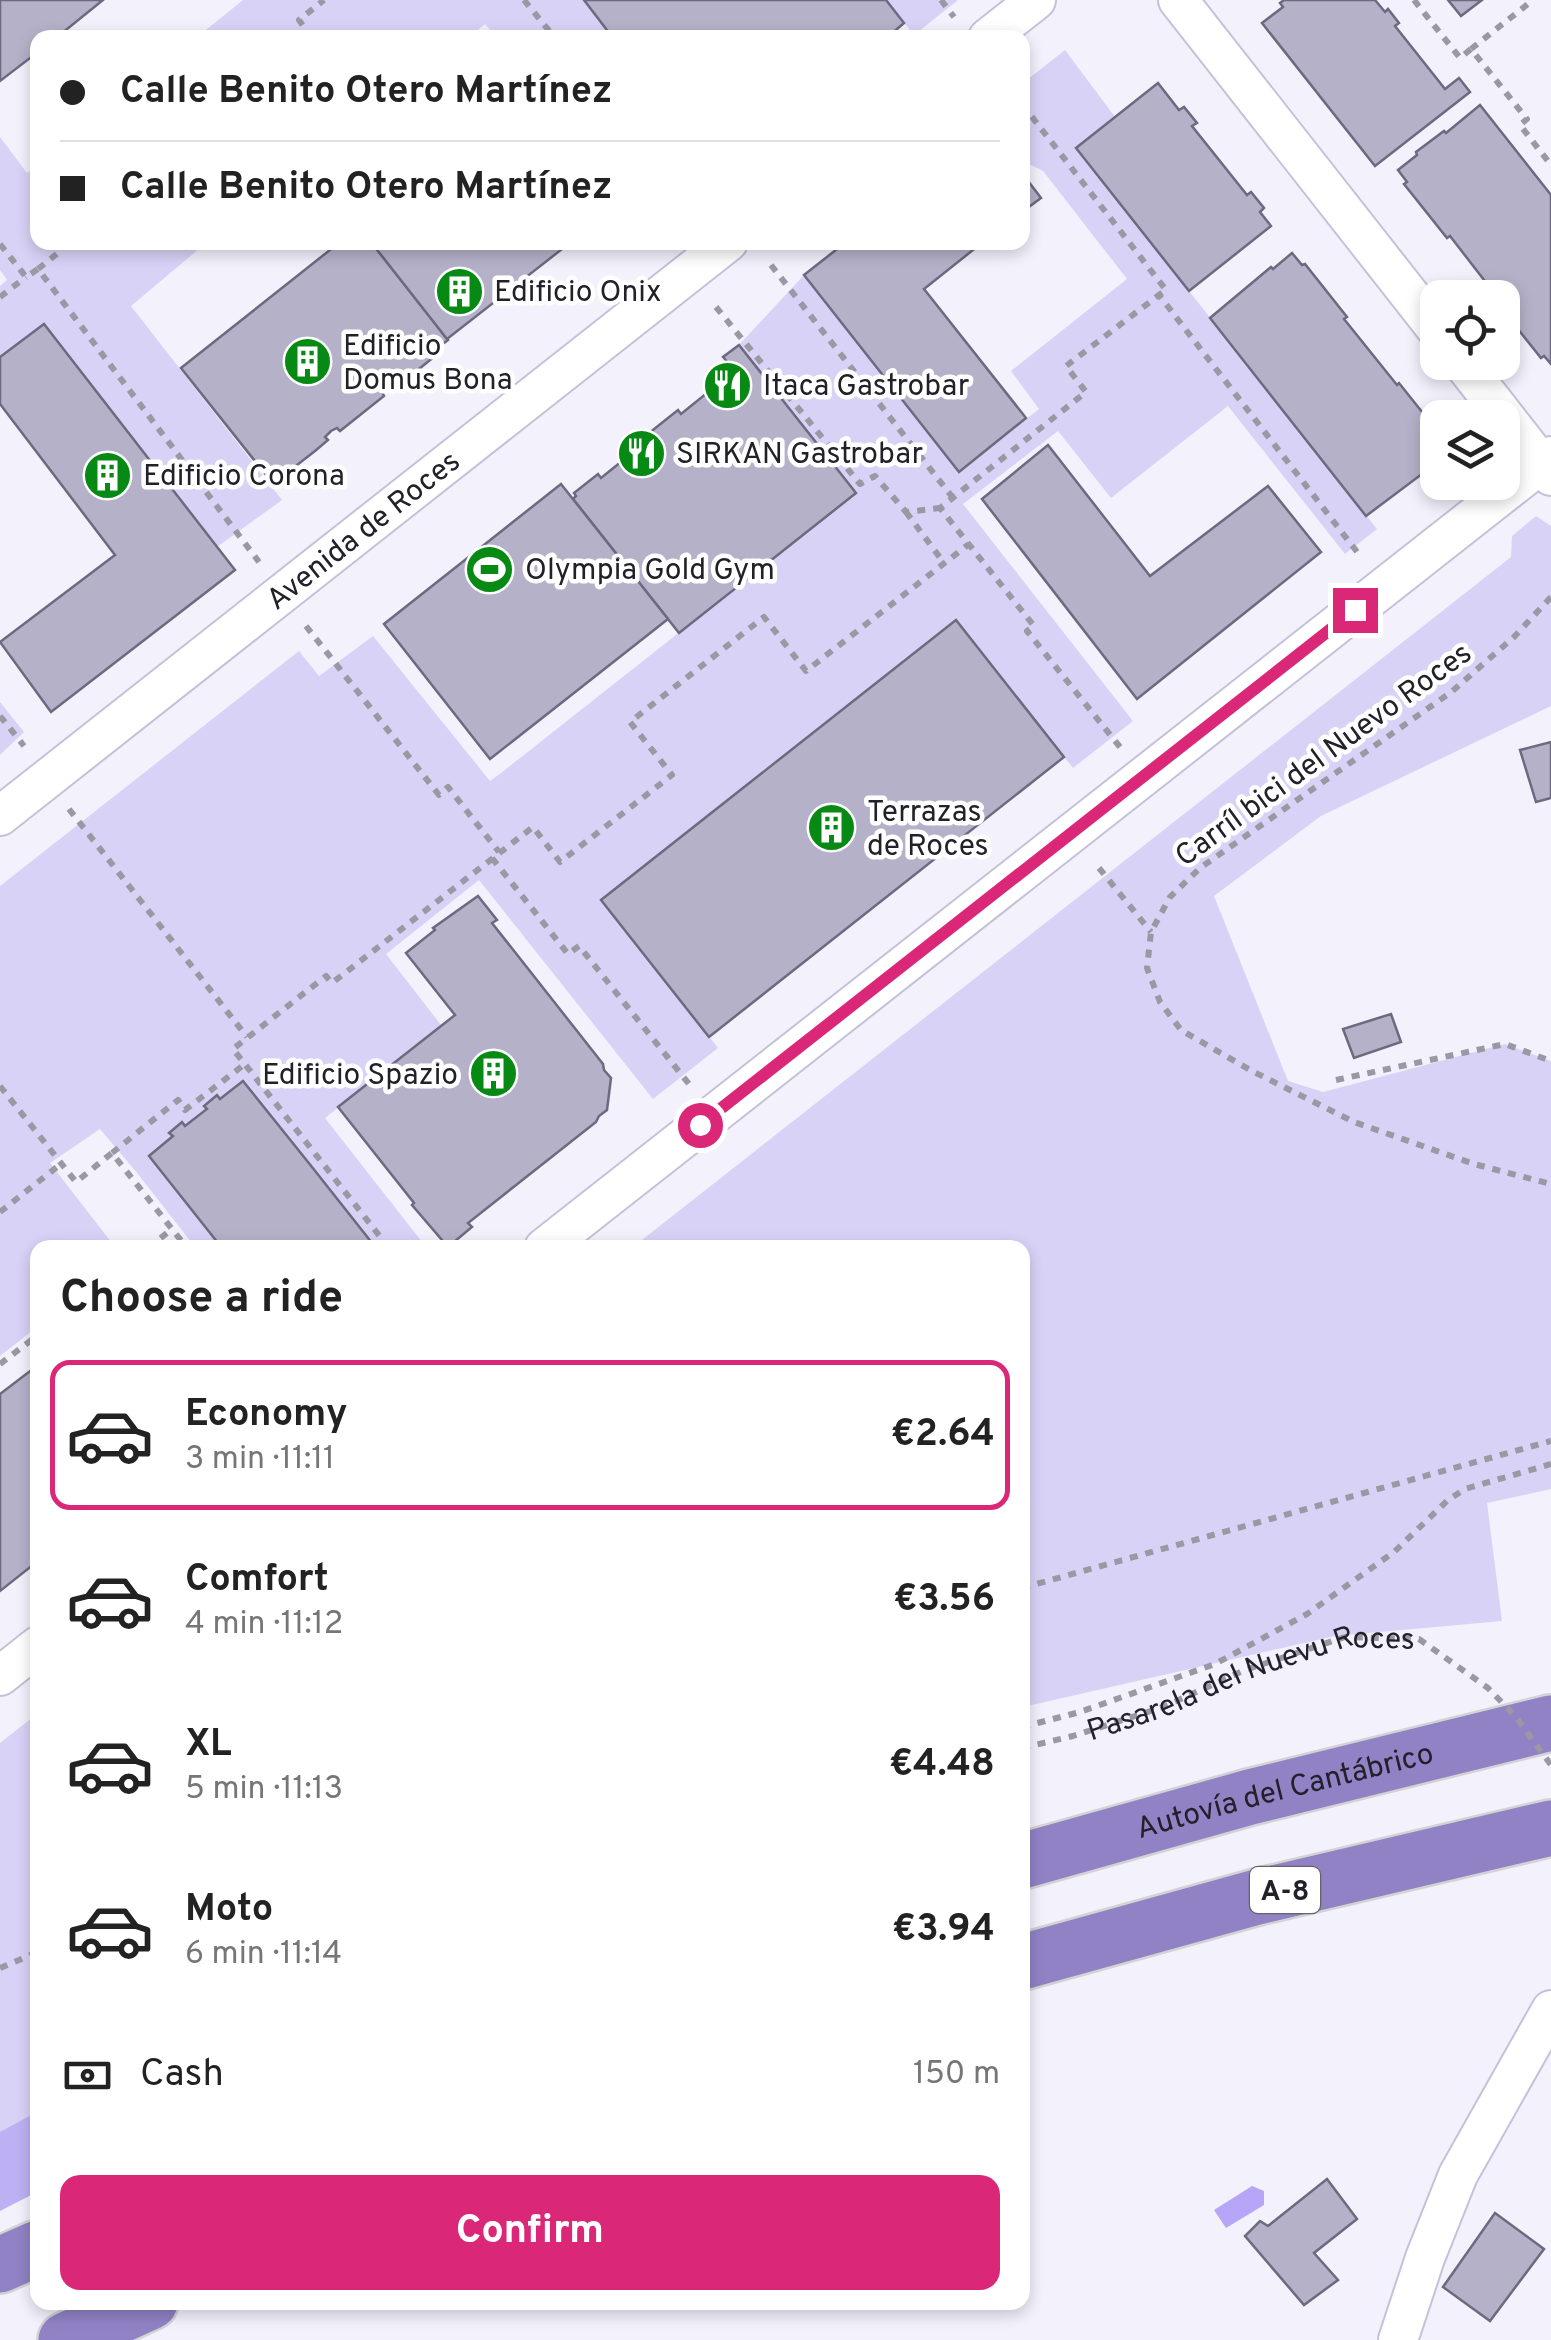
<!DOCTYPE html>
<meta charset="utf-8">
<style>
body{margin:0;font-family:Overpass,sans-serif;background:#f2f2f2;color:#222;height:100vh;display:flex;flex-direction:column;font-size:38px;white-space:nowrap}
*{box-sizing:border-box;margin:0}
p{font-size:32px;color:#767676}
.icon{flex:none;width:55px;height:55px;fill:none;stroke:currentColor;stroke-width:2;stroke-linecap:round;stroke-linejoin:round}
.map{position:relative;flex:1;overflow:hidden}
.panel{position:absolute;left:30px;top:1240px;width:1000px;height:1070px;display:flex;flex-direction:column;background:#fff;border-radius:20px;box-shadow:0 5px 15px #0003}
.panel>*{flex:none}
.guide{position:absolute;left:30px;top:30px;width:1000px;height:220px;border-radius:20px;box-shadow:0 5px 15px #0003;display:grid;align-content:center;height:220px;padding:0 30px;background:#fff}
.fabs{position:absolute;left:1420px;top:280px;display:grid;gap:20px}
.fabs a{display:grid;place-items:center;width:100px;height:100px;border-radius:20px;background:#fff;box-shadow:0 5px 15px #0003;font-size:50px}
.end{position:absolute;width:45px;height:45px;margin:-22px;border:12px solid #db2777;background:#fff;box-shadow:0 0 0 5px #fff}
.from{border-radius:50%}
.guide b{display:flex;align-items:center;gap:35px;height:95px;font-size:38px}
.guide b+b{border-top:2px solid #e0e0e0}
.guide i{width:25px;height:25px;background:#222}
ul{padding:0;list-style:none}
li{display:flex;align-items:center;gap:30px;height:150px;margin:0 20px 15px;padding:0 10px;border:5px solid transparent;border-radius:20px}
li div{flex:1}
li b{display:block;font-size:38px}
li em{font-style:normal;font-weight:700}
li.on{border-color:#db2777}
li>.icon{width:90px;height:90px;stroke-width:1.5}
h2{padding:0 30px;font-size:45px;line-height:120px}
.pay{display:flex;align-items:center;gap:25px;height:110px;padding:0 30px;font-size:38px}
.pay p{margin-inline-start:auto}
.action{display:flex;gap:20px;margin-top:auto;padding:20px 30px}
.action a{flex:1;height:115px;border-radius:20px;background:#db2777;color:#fff;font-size:40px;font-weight:700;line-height:115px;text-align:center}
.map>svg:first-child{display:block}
.green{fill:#d9d2f7}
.forest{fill:#beb1f3}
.water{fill:#b7a5f8}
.building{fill:#b5b1c9;stroke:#6d697f;stroke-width:2.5}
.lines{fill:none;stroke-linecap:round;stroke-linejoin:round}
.minor-casing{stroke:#c5c1d9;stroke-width:42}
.highway-casing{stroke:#d3d2d4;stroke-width:60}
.path{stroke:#9a98a3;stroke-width:6;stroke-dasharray:8 8;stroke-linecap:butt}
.minor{stroke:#fff;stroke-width:38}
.highway{stroke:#9082c5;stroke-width:55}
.path-bridge{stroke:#9a98a3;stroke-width:6;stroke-dasharray:8 8;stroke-linecap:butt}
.route{stroke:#db2777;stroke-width:12}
.labels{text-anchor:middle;stroke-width:9;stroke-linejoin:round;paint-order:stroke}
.shield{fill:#fff;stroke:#646369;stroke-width:2.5}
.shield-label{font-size:28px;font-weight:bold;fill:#222029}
.poi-label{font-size:30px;fill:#222029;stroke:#fff;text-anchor:start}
.street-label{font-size:30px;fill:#222029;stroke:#fff}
</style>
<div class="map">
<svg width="1551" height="2340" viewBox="0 0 1551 2340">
<rect width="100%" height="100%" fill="#f3f1fc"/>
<g class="green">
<polygon points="243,0 587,0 617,37 496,37 485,24 468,38 196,38"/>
<polygon points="886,0 958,0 914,35"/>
<polygon points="1065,50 1115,117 1076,148 1377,529 1345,554 1228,406 1111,498 1058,431 963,504 1133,721 1073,768 955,621 601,899 718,1048 653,1099 479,880 386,954 441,1025 325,1118 426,1247 375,1247 243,1081 149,1156 222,1247 195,1247 138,1174 100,1129 50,1163 115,1247 38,1248 37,1327 0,1356 0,886 299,651 319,676 373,636 490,781 501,773 856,493 739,345 804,275 959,472 1039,409 1011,371 1127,279 1043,171 1023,161 1023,83"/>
<polygon points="0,137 27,173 37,165 38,242 206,243 131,306 282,500 217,547 44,325 0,357 0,286 7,280 0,270"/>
<polygon points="1536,516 1551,526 1551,706 1321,816 1214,896 1288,1081 1323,1092 1505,1044 1551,1061 1551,1489 1487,1503 1502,1621 1335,1636 1023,1707 1022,1248 633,1247 1511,557 1512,536"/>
<polygon points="0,702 24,732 0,755"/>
<polygon points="37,1714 37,2126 0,2146 0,1743"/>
</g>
<polygon class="forest" points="37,2112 37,2192 0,2211 0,2132"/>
<polygon class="water" points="1252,2186 1264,2191 1264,2205 1226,2228 1214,2210"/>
<g class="building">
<polygon points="0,0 103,0 56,38 38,38 38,52 0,81"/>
<polygon points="584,0 886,0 904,23 890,35 889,32 882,38 617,38 613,32 610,34"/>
<polygon points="1284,0 1375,0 1385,12 1388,9 1399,23 1395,26 1445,89 1459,78 1470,92 1375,166 1262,23 1283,7 1280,3"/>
<polygon points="1448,0 1482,0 1461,16"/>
<polygon points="1158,83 1179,110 1184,107 1197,123 1192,126 1247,195 1251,192 1264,208 1260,212 1271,226 1189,291 1076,148"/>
<polygon points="1480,105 1551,195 1551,364 1544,356 1541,358 1502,309 1502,298 1498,298 1450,236 1447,238 1404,184 1407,182 1398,170 1417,155 1416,152 1444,131 1446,133"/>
<polygon points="1022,173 1041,198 1022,212"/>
<polygon points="340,242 371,242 448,340 432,352 435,356 403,382 397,386 394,382 382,392 384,396 340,431 337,428 331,431 325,437 328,440 315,451 288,472 285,468 270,480 181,368"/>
<polygon points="371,242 571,242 447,339"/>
<polygon points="846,242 983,242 924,289 1026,418 959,472 804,275"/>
<polygon points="1292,253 1302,265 1305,264 1347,317 1344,319 1397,385 1399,383 1438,432 1438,459 1429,466 1430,468 1366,516 1210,318 1271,267 1273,269"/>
<polygon points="44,324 235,570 51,712 0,642 115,555 0,404 0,357"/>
<polygon points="739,345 856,493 679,633 573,499 576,496 574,493 598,474 601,478 627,457 624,453 678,410 681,414 707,393 705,390 733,368 723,357"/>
<polygon points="1048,445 1150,576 1268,486 1321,552 1137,699 982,499"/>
<polygon points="561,484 668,619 490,759 384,624"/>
<polygon points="956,620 1064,757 709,1037 601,900"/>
<polygon points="1551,742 1551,798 1536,802 1520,750"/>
<polygon points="478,896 497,920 492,923 603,1064 604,1070 611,1078 607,1110 599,1116 596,1122 468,1223 472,1227 448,1247 412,1205 414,1203 338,1107 455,1015 406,953 435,930 433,928"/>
<polygon points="1391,1014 1401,1042 1354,1058 1343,1029"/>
<polygon points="243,1081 312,1167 376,1248 222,1248 149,1156 173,1136 169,1133 182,1122 185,1126 207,1109 204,1106 217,1095 220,1099"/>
<polygon points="38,1365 38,1561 0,1591 0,1394"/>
<polygon points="1327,2179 1357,2219 1314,2253 1338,2280 1304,2305 1245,2236 1260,2221 1268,2226"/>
<polygon points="1495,2213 1544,2249 1490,2321 1443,2287"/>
</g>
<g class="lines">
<defs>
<g id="minor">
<polyline points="1178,0 1438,331"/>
<polyline points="988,38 1036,0"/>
<polyline points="1462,362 1551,476"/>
<path id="s1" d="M0,816L728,242"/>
<polyline points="544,1248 1551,456"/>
<polyline points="0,1676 38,1646"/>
<polyline points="1398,2340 1425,2258 1458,2175 1551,2010"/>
</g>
<g id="highway">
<path id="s2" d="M1022,1861L1250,1797L1551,1723"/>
<polyline points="1022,1962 1257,1897 1551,1828"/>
<polyline points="0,2265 38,2248"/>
<polyline points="66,2340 150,2302"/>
</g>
</defs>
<use href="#minor" class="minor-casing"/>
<use href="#highway" class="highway-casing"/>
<g class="path">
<polyline points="524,0 555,38"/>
<polyline points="941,0 954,17"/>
<polyline points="1414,0 1460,58 1471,49 1527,119 1520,125 1551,165"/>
<polyline points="312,38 299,20 324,0"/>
<polyline points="1471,49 1533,0"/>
<polyline points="1022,104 1166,290 1159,295 1361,557"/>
<polyline points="38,227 38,228"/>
<polyline points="0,244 26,277 38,269 259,562"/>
<polyline points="771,265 953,498"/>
<polyline points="38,269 58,253 50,242"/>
<polyline points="0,297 26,277"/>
<polyline points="716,307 860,484 875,476 906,512 940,508"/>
<polyline points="906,512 944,563"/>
<polyline points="1551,597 1513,638 1450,693 1200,868 1170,897 1151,932 1147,968 1160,1002 1181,1030 1252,1071 1354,1122 1474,1164 1551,1184"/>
<polyline points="306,626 439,795 448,787 499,852"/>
<polyline points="0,716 24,746"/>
<polyline points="1120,747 1027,631 1034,626 940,508 1086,392 1066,366 1159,295"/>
<polyline points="69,809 247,1037"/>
<polyline points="492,858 568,954 579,946 689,1084"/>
<polyline points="1099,868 1151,932"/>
<polyline points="1336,1080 1505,1044 1551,1061"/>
<polyline points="0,1086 76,1182 112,1153 187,1248"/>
<polyline points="112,1153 178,1100 185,1110 245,1064"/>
<polyline points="0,1212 62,1163"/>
<polyline points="148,1248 172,1229"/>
<polyline points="389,1248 233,1049 326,976 332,983 533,827 560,862 672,775 630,722 764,617 806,671 969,544"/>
<polyline points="0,1364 38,1335"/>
<polyline points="1022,1588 1551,1441"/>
<polyline points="1022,1727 1080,1712 1215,1664 1307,1614 1394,1552 1448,1500 1465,1489 1551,1464"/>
<polyline points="0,1968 38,1952"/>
</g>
<use href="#minor" class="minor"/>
<use href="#highway" class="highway"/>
<path class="path-bridge" id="s3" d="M1022,1748L1073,1736L1163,1707L1245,1670L1345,1637L1419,1639L1488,1688L1516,1717L1551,1765"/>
</g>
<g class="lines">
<polyline class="route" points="700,1125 1355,610"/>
</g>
<defs>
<symbol id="building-disc" viewBox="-11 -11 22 22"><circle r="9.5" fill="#078a14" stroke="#fff"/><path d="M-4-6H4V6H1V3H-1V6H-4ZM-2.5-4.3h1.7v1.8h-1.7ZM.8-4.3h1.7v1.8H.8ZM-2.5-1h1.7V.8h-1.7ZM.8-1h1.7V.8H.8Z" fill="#fff"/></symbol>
<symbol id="restaurant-disc" viewBox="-11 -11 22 22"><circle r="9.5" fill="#078a14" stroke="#fff"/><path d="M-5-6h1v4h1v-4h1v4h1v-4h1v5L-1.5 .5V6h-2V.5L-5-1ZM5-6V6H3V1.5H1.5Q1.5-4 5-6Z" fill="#fff"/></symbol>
<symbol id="stadium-disc" viewBox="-11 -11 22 22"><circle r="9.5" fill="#078a14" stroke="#fff"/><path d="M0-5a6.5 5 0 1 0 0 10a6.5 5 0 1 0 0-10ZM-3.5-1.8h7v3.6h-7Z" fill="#fff"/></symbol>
</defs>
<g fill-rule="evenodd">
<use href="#building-disc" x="432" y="264" width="55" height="55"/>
<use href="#building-disc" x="280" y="334" width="55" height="55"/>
<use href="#restaurant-disc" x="700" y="358" width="55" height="55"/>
<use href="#restaurant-disc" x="614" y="426" width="55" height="55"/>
<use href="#building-disc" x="80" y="448" width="55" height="55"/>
<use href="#stadium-disc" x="462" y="542" width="55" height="55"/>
<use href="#building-disc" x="804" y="800" width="55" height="55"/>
<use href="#building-disc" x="466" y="1046" width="55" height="55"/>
</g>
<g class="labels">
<rect class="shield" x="1250" y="1867" width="70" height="46" rx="8"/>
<g class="shield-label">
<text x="1285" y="1900">A-8</text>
</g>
<g class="poi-label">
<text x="494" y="301">Edificio Onix</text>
<text x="343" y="355">Edificio<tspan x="343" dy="34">Domus Bona</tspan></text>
<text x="763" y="395">Itaca Gastrobar</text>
<text x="676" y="463">SIRKAN Gastrobar</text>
<text x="143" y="485">Edificio Corona</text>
<text x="525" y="579">Olympia Gold Gym</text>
<text x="867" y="821">Terrazas<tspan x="867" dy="34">de Roces</tspan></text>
<text x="458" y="1084" text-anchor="end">Edificio Spazio</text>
</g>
<g class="street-label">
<text dy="10" stroke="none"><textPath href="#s1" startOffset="462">Avenida de Roces</textPath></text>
<text transform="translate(1323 754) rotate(-36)" y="10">Carríl bici del Nuevo Roces</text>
<text dy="10" stroke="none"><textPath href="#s3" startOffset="240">Pasarela del Nuevu Roces</textPath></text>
<text dy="10" stroke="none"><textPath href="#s2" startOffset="272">Autovía del Cantábrico</textPath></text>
</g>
</g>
</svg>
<div class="fabs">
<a><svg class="icon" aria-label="locate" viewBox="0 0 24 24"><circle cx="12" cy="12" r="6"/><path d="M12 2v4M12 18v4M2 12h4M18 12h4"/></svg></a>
<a><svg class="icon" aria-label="layers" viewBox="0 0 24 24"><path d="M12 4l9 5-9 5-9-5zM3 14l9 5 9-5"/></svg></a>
</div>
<i class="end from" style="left:700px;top:1125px"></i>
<i class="end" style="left:1355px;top:610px"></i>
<div class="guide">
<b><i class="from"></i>Calle Benito Otero Martínez</b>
<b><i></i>Calle Benito Otero Martínez</b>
</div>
<section class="panel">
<h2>Choose a ride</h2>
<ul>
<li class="on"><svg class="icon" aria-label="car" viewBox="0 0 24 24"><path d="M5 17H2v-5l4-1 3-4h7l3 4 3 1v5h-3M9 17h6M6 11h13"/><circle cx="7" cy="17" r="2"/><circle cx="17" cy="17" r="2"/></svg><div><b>Economy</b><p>3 min · 11:11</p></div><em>€2.64</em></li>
<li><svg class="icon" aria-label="car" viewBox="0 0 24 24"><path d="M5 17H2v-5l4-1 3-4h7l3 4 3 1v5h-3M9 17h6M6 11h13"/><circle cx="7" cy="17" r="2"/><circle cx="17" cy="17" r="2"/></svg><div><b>Comfort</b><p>4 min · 11:12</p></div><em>€3.56</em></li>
<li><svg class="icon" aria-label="car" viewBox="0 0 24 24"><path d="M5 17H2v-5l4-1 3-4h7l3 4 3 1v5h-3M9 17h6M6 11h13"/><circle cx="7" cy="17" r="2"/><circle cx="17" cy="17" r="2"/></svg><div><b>XL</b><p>5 min · 11:13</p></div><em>€4.48</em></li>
<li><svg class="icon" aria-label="car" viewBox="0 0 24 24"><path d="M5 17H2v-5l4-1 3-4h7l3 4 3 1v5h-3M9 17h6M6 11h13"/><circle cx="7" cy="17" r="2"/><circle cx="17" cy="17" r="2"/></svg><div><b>Moto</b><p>6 min · 11:14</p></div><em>€3.94</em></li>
</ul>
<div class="pay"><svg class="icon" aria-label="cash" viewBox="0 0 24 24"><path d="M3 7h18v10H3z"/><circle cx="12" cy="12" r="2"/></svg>Cash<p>150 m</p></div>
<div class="action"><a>Confirm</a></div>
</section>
</div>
